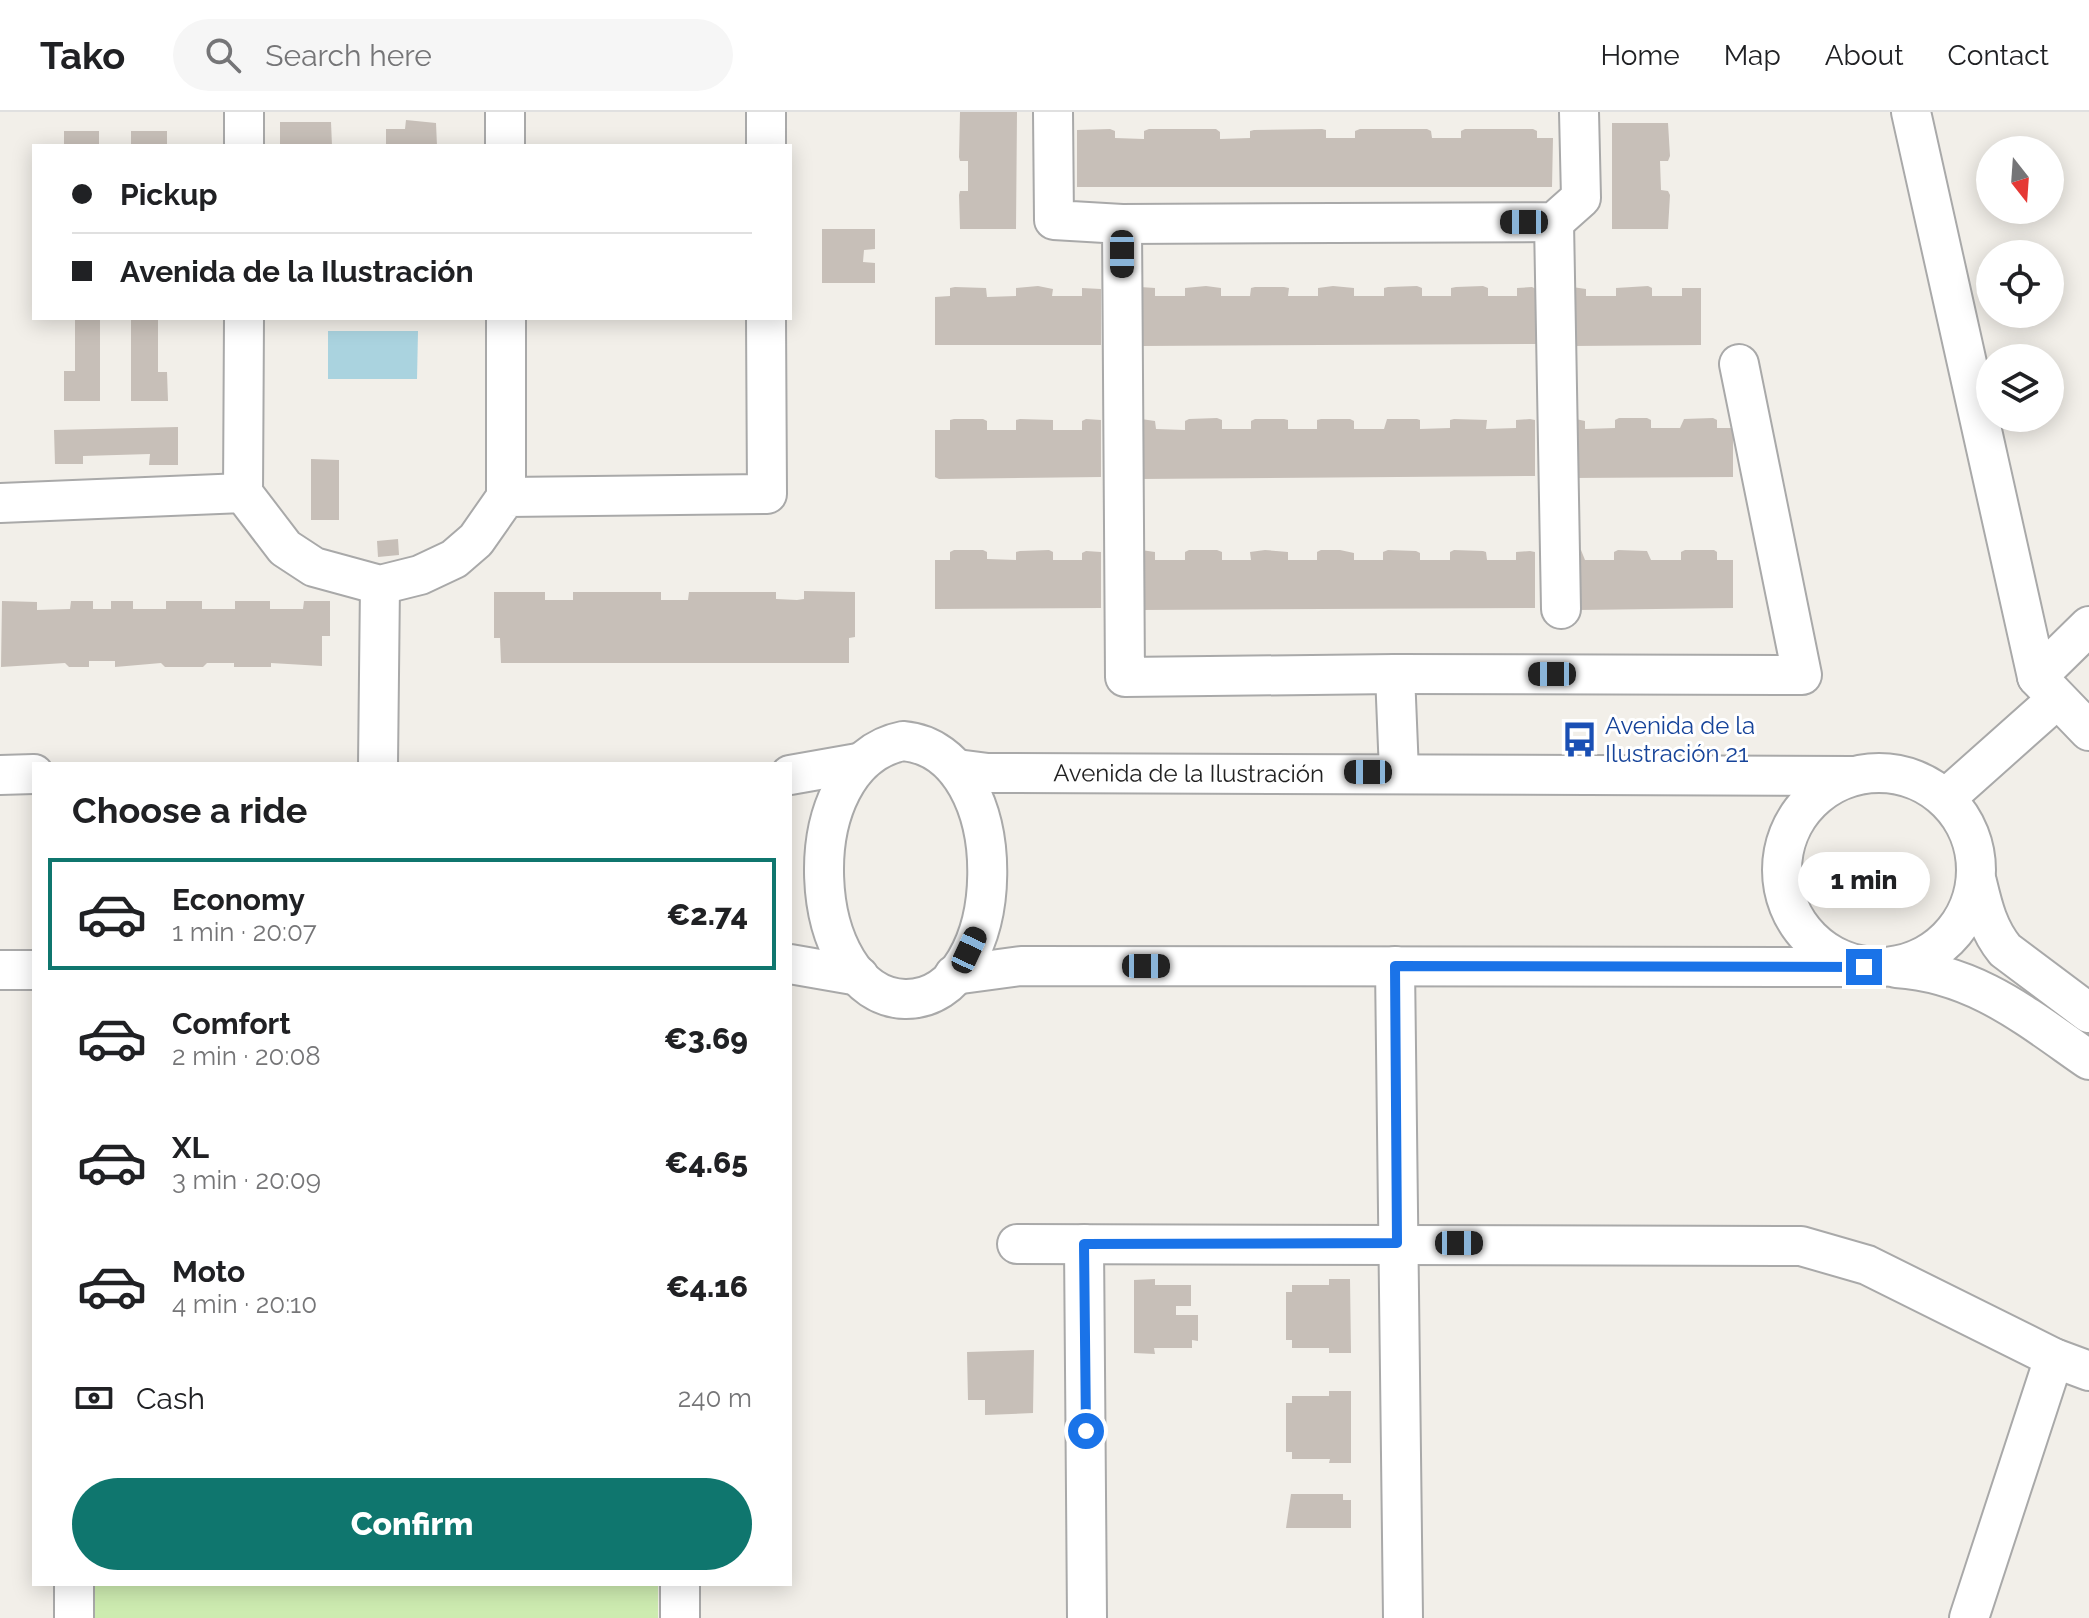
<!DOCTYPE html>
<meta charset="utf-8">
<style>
body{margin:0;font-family:Raleway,sans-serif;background:#f6f6f6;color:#202124;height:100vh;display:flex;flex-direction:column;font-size:30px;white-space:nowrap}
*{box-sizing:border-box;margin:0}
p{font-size:26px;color:#757577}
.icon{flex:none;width:44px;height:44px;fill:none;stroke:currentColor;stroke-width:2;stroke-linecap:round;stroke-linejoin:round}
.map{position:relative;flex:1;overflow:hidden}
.panel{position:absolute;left:32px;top:650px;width:760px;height:824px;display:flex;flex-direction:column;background:#fff;border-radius:0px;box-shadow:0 4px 20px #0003}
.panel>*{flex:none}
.guide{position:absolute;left:32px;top:32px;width:760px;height:176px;border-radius:0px;box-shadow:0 4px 20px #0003;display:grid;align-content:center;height:176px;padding:0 40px;background:#fff}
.needle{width:52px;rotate:163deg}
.tools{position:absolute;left:1976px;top:24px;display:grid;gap:16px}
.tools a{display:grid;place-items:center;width:88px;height:88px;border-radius:50%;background:#fff;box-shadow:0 4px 20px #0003;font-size:40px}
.end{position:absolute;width:36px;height:36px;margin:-18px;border:10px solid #1a73e8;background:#fff;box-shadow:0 0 0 4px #fff}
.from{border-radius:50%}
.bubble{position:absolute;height:56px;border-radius:28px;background:#fff;box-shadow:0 4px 20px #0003;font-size:26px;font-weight:800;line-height:56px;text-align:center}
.car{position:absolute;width:24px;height:48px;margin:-24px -12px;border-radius:10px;box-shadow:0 0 6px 2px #0007;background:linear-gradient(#222 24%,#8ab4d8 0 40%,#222 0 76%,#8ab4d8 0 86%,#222 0)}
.guide b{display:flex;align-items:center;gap:28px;height:76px;font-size:30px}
.guide b+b{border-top:2px solid #e0e0e0}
.guide i{width:20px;height:20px;background:#202124}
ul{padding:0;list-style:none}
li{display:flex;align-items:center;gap:24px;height:112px;margin:0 16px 12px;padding:0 24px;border:4px solid transparent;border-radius:0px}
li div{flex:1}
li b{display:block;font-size:30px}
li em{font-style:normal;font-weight:800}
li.selected{border-color:#0f766e}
li>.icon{width:72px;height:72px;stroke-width:1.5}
h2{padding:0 40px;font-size:36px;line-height:96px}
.pay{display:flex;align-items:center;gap:20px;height:88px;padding:0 40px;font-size:30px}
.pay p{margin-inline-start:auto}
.action{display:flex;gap:16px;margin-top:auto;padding:16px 40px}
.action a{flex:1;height:92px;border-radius:48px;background:#0f766e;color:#fff;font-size:32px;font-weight:800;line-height:92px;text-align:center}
header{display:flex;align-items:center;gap:48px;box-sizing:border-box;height:112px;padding:0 40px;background:#fff;border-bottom:2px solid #e0e0e0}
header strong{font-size:38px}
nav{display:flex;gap:44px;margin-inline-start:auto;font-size:28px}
.search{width:560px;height:72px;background:#f6f6f6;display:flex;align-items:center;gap:20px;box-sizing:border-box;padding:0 28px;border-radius:44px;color:#757577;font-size:30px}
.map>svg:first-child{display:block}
.grass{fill:#cdebb0}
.water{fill:#aad3df}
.building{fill:#c7bfb8}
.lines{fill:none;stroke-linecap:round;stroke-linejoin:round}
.minor-casing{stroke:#a9a9a9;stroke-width:42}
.minor{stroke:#fff;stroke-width:38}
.route{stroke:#1a73e8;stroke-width:10}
.labels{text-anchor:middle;stroke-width:6;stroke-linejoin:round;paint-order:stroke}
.transit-label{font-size:24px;fill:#164399;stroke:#fff;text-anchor:start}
.street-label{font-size:24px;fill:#222;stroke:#fff}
</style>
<header>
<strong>Tako</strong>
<div class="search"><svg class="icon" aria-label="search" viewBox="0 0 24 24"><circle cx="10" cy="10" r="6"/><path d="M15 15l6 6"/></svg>Search here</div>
<nav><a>Home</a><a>Map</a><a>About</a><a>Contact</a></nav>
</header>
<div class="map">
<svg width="2089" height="1506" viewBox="0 0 2089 1506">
<rect width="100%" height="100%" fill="#f2efe9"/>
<rect class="grass" x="91" y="1472" width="567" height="34"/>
<polygon class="water" points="328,219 418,219 417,267 328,267"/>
<g class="building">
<polygon points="960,0 1017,0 1016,117 960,117 959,83 960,79 968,79 968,49 960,49 959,45"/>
<polygon points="406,8 436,11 437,34 386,34 386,17 405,17"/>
<polygon points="280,10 331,10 332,34 280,34"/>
<polygon points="1612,11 1668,11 1670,44 1668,49 1660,49 1661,78 1668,79 1670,83 1668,117 1612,117"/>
<polygon points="1110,17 1115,19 1115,26 1144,27 1144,19 1149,17 1216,17 1220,20 1220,27 1250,26 1250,19 1254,18 1322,17 1326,18 1326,26 1355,26 1355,19 1360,17 1427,17 1431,19 1432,26 1461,26 1461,19 1465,17 1533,17 1537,19 1537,26 1553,26 1552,75 1077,75 1077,18"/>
<rect x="64" y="19" width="35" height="15"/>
<rect x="131" y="19" width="36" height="15"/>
<polygon points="822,117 875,117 875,137 864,138 863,150 875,151 875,171 822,171"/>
<polygon points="1038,174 1053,177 1052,184 1082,184 1082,176 1101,177 1101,233 935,233 935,185 950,184 950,176 955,175 986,176 987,185 1016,184 1016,176"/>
<polygon points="1206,174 1221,176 1221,184 1250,184 1251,176 1255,175 1284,175 1289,176 1288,184 1318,184 1318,176 1333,174 1354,176 1354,184 1384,184 1384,176 1388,175 1417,174 1422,176 1422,184 1451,184 1451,176 1456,175 1483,174 1488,176 1488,184 1517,184 1517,176 1532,175 1536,177 1536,232 1140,234 1140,175 1155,176 1155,184 1185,184 1185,176"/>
<polygon points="1648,174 1652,176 1652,184 1682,184 1682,176 1701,176 1701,233 1571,234 1572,175 1586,177 1586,184 1616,184 1616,176"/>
<polygon points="75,206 100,206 100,289 64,289 64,259 75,259"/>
<polygon points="131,206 158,206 158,260 167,260 168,289 131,289"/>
<polygon points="1217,306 1222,308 1222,317 1251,317 1251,309 1255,307 1284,307 1288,308 1288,317 1317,317 1317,308 1321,307 1350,307 1354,309 1354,317 1384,317 1387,307 1417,307 1420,308 1420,317 1450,316 1450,308 1454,307 1487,308 1486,317 1516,316 1516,308 1530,307 1535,308 1535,364 1141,367 1141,307 1155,309 1156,317 1185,318 1185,309 1189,307"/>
<polygon points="1571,306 1585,309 1585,317 1615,316 1615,308 1619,306 1647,306 1651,308 1651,316 1680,316 1684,307 1713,306 1717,308 1717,316 1733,316 1733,365 1570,366"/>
<polygon points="954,307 983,307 987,309 987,318 1016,318 1016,308 1020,307 1053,308 1053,318 1082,318 1082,309 1086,307 1101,308 1101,365 939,367 935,365 935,318 950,318 950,308"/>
<polygon points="178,315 178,353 149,353 150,342 83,344 83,352 55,352 54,318"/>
<polygon points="311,347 339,348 339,408 311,408"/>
<polygon points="398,427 399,443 378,445 377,429"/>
<polygon points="954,438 983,438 987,440 987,447 1016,448 1016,440 1020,439 1049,438 1053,440 1053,448 1082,448 1082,441 1086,439 1101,440 1101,496 935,497 935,448 950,448 950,440"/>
<polygon points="1141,438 1155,440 1155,448 1185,448 1185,440 1189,438 1217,438 1222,440 1222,448 1251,448 1250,440 1265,438 1288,440 1288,448 1317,448 1317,440 1321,438 1340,438 1354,441 1354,448 1383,448 1383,440 1388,438 1416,439 1420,441 1420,448 1450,448 1450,440 1454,438 1483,439 1486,440 1487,448 1516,448 1516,440 1530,439 1535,440 1535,496 1141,498"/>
<polygon points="1571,438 1581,438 1585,448 1614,448 1614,440 1618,438 1647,439 1651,448 1681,448 1681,440 1685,438 1714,438 1717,440 1717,448 1733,448 1733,496 1579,498"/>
<polygon points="804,479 855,480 855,525 849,526 849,551 501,551 500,526 494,526 494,480 545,480 545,488 573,488 573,480 661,480 661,488 688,488 689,480 776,480 776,487 797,488 804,487"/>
<polygon points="2,489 37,490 37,498 70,497 71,489 93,489 93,497 111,497 111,489 133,489 133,497 166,497 166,489 202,489 202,497 235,497 235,489 270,489 270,497 303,497 304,489 330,489 330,524 322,524 322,554 271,551 271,555 234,555 234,551 207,551 203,555 165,555 161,551 115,555 115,549 89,549 89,555 69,555 65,551 1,555"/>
<polygon points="1155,1167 1155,1173 1191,1173 1191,1194 1176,1194 1176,1203 1198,1203 1198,1229 1192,1228 1192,1236 1154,1236 1155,1242 1134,1241 1134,1168"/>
<polygon points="1329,1167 1350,1167 1351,1241 1329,1241 1329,1236 1292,1236 1292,1228 1286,1228 1286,1180 1292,1180 1292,1173 1329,1173"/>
<polygon points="1034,1238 1033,1301 985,1303 985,1288 968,1288 967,1240"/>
<polygon points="1329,1279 1351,1279 1351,1351 1329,1351 1330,1347 1292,1347 1292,1340 1286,1340 1286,1291 1292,1291 1292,1284 1329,1284"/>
<polygon points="1291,1382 1343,1382 1343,1388 1351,1388 1351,1416 1286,1416"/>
</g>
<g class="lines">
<defs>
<g id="minor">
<polyline points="505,0 505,34"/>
<polyline points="766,0 766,34"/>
<polyline points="1053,0 1054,108 1122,112 1125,565 1395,562 1399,660"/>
<polyline points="1911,0 2037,565 2089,619"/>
<polyline points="244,34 244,0"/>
<polyline points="1554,110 1561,497"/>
<polyline points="1122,112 1554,110 1581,86 1579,0"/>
<polyline points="506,206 506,385"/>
<polyline points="243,381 244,206"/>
<polyline points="0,391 243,381 285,436 314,455 380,473 420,463 454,447 476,428 506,385 767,382 766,206"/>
<polyline points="1395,562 1802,563 1739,252"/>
<polyline points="2037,565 2089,514"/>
<path d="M903,629C1019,639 1011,889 905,887C805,885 790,651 903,629Z"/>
<polyline points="378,652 380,473"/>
<path id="s1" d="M957,657L988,661L1852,664"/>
<circle cx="1879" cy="758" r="97"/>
<polyline points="0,663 34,662"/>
<polyline points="790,663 858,651"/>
<polyline points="1946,686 2056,588"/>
<path d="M1977,770C1983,795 1988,817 2005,838L2089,901"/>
<polyline points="790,852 859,864"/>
<polyline points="1395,854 1403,1506"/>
<path d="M1896,856C1975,861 2027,905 2089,948"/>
<polyline points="0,858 34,858"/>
<polyline points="954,863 1021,854 1864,855"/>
<polyline points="1017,1132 1801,1134 1867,1153 2054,1246 2089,1259"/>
<polyline points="1084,1132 1087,1506"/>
<polyline points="74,1472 74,1506"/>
<polyline points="680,1472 680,1506"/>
<polyline points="1969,1506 2054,1246"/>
</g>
</defs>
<use href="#minor" class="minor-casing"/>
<use href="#minor" class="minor"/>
</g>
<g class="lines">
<polyline class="route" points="1086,1319 1084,1132 1397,1131 1395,854 1864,855"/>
</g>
<defs>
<symbol id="bus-bare" viewBox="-9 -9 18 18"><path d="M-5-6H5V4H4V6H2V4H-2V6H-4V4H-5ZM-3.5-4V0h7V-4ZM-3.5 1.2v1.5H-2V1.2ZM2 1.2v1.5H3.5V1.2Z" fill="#1a4fb4" stroke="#fff" stroke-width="2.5" paint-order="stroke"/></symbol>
</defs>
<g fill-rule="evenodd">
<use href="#bus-bare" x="1554" y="602" width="51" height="51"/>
</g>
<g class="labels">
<g class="transit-label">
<text x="1605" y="622">Avenida de la<tspan x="1605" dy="28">Ilustración 21</tspan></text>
</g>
<g class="street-label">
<text dy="8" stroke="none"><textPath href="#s1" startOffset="232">Avenida de la Ilustración</textPath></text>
</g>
</g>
</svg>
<div class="tools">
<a><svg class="needle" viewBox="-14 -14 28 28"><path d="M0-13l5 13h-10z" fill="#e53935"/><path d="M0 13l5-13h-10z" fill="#757577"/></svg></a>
<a><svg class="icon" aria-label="locate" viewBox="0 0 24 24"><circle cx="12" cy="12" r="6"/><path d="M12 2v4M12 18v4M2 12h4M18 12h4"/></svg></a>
<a><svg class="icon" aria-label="layers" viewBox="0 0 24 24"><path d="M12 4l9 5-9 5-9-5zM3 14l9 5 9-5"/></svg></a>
</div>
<i class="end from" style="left:1086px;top:1319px"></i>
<i class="end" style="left:1864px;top:855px"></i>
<div class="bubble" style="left:1798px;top:740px;width:132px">1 min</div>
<i class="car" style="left:1524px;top:110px;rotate:270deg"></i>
<i class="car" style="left:1122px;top:142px;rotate:180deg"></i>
<i class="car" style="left:1552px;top:562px;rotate:270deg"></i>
<i class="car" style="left:1368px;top:660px;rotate:270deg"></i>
<i class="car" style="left:969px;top:838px;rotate:25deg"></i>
<i class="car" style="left:1146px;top:854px;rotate:90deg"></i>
<i class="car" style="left:1459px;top:1131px;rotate:90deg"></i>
<div class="guide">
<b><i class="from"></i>Pickup</b>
<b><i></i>Avenida de la Ilustración</b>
</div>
<section class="panel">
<h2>Choose a ride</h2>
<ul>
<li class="selected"><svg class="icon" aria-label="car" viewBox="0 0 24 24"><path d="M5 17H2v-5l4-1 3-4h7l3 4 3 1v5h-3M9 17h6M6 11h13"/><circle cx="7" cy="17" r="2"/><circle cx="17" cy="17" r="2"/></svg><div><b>Economy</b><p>1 min · 20:07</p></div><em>€2.74</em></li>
<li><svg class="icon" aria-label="car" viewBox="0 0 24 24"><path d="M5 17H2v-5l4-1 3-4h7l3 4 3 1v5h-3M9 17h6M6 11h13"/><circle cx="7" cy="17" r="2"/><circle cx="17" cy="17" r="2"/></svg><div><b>Comfort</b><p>2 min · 20:08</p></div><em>€3.69</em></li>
<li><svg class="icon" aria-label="car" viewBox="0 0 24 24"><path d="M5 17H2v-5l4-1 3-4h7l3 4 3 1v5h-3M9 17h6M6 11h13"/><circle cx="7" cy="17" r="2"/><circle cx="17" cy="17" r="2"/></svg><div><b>XL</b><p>3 min · 20:09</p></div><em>€4.65</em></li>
<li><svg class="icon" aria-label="car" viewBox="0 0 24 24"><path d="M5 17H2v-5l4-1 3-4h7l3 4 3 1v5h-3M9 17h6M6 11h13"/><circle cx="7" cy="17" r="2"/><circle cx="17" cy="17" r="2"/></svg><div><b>Moto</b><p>4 min · 20:10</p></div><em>€4.16</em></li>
</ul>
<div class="pay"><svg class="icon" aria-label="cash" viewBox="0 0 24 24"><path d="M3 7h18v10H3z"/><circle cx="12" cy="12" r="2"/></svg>Cash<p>240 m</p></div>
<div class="action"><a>Confirm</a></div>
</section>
</div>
